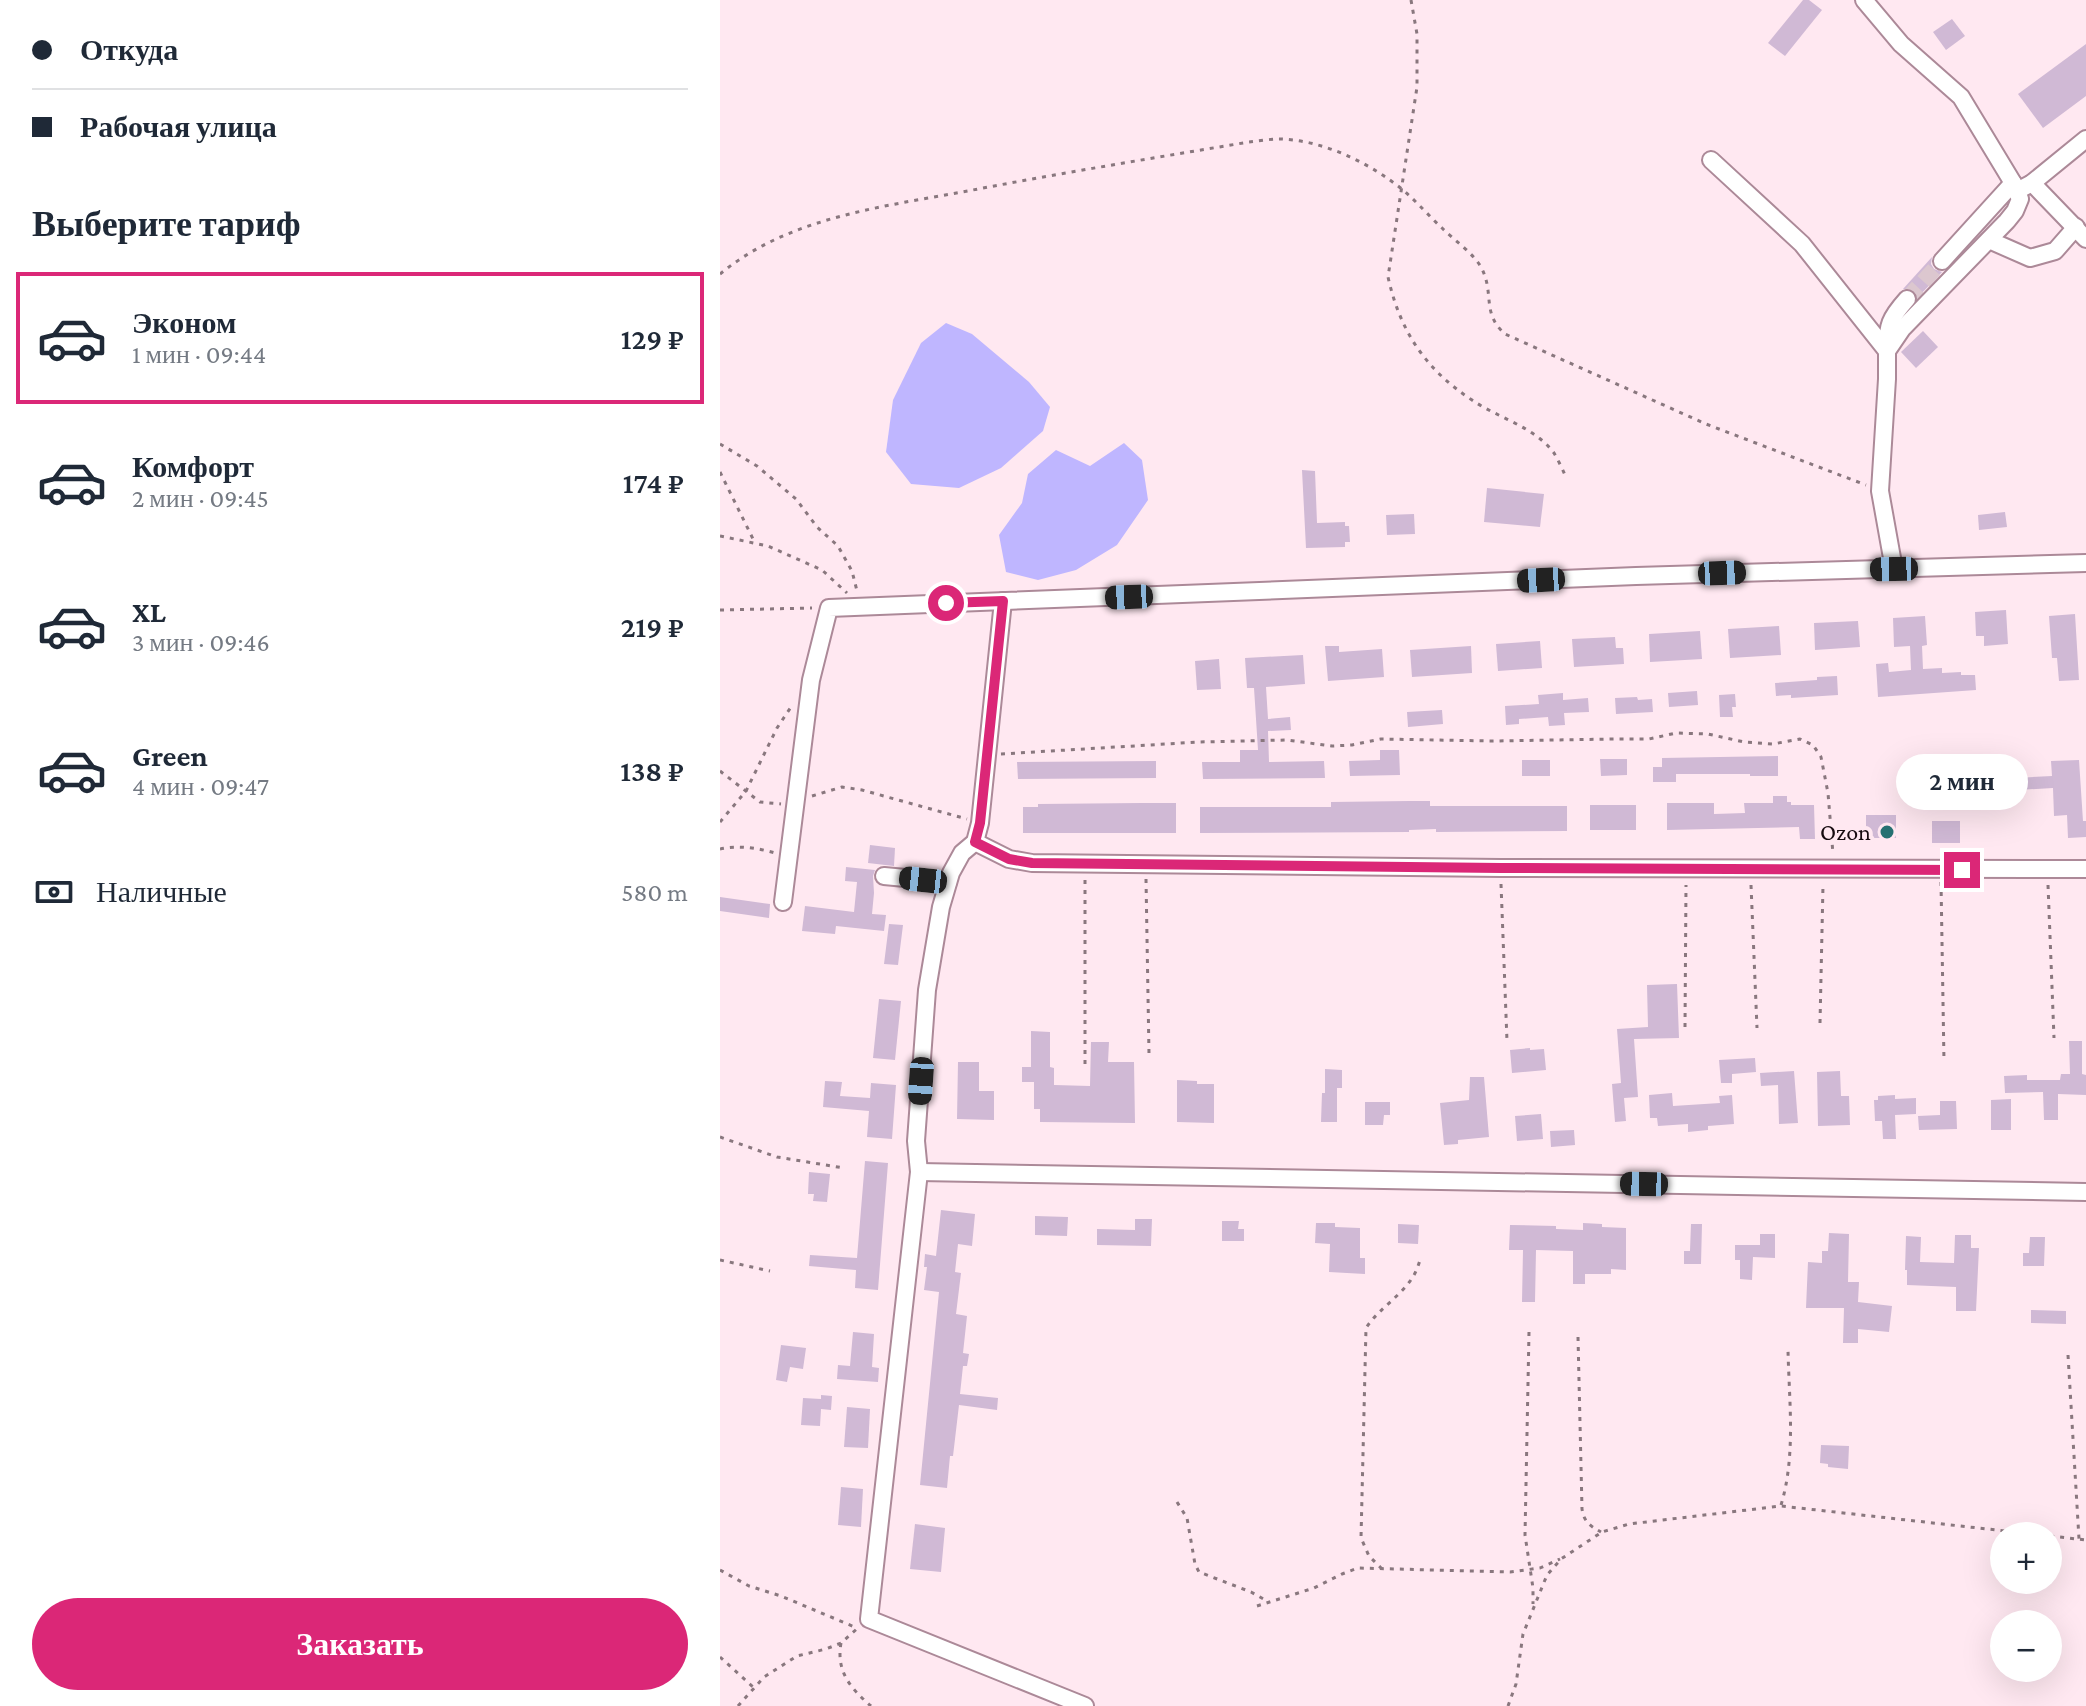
<!DOCTYPE html>
<html lang="ru">
<meta charset="utf-8">
<style>
body{margin:0;font-family:"Crimson Pro",serif;background:#f2f2f3;color:#1f2937;height:100vh;display:flex;flex-direction:column;font-size:30px;white-space:nowrap}
*{box-sizing:border-box;margin:0}
p{font-size:26px;color:#747a83}
.icon{flex:none;width:44px;height:44px;fill:none;stroke:currentColor;stroke-width:2;stroke-linecap:round;stroke-linejoin:round}
.map{position:relative;flex:1;overflow:hidden}
.panel{display:flex;flex-direction:column;background:#fff;width:720px}
.panel>*{flex:none}
.top-card{display:grid;align-content:center;height:176px;padding:0 32px;background:#fff}
.buttons{position:absolute;left:1270px;top:1522px;display:grid;gap:16px}
.buttons a{display:grid;place-items:center;width:72px;height:72px;border-radius:50%;background:#fff;box-shadow:0 8px 32px #0002;font-size:40px}
.end{position:absolute;width:36px;height:36px;margin:-18px;border:10px solid #db2777;background:#fff;box-shadow:0 0 0 4px #fff}
.from{border-radius:50%}
.bubble{position:absolute;height:56px;border-radius:28px;background:#fff;box-shadow:0 8px 32px #0002;font-size:26px;font-weight:600;line-height:56px;text-align:center}
.car{position:absolute;width:24px;height:48px;margin:-24px -12px;border-radius:10px;box-shadow:0 0 6px 2px #0007;background:linear-gradient(#222 24%,#8ab4d8 0 40%,#222 0 76%,#8ab4d8 0 86%,#222 0)}
.top-card b{display:flex;align-items:center;gap:28px;height:76px;font-size:30px}
.top-card b+b{border-top:2px solid #e0e1e3}
.top-card i{width:20px;height:20px;background:#1f2937}
ul{padding:0;list-style:none}
li{display:flex;align-items:center;gap:24px;height:132px;margin:0 16px 12px;padding:0 16px;border:4px solid transparent;border-radius:0px}
li div{flex:1}
li b{display:block;font-size:30px}
li em{font-style:normal;font-weight:600}
li.on{border-color:#db2777}
li>.icon{width:72px;height:72px;stroke-width:1.5}
h2{padding:0 32px;font-size:36px;line-height:96px}
.pay{display:flex;align-items:center;gap:20px;height:88px;padding:0 32px;font-size:30px}
.pay p{margin-inline-start:auto}
.button{display:flex;gap:16px;margin-top:auto;padding:16px 32px}
.button a{flex:1;height:92px;border-radius:48px;background:#db2777;color:#fff;font-size:32px;font-weight:600;line-height:92px;text-align:center}
main{display:flex;flex:1;min-height:0}
.map>svg:first-child{display:block}
.water{fill:#bfb6ff}
.building{fill:#d0b9d5}
.lines{fill:none;stroke-linecap:round;stroke-linejoin:round}
.minor-tunnel{stroke:#dcc7cf;stroke-width:16;stroke-dasharray:16 8;stroke-linecap:butt}
.minor-casing{stroke:#ac8998;stroke-width:20}
.path{stroke:#89777e;stroke-width:3;stroke-dasharray:4 6;stroke-linecap:butt}
.minor{stroke:#fff;stroke-width:16}
.route{stroke:#db2777;stroke-width:10}
.poi-dot{fill:#267172;stroke:#ffe8f1;stroke-width:3}
.labels{text-anchor:middle;stroke-width:8;stroke-linejoin:round;paint-order:stroke}
.poi-label{font-size:24px;fill:#170b10;stroke:#ffe8f1;text-anchor:end}
</style>
<main>
<section class="panel">
<div class="top-card">
<b><i class="from"></i>Откуда</b>
<b><i></i>Рабочая улица</b>
</div>
<h2>Выберите тариф</h2>
<ul>
<li class="on"><svg class="icon" aria-label="car" viewBox="0 0 24 24"><path d="M5 17H2v-5l4-1 3-4h7l3 4 3 1v5h-3M9 17h6M6 11h13"/><circle cx="7" cy="17" r="2"/><circle cx="17" cy="17" r="2"/></svg><div><b>Эконом</b><p>1 мин · 09:44</p></div><em>129 ₽</em></li>
<li><svg class="icon" aria-label="car" viewBox="0 0 24 24"><path d="M5 17H2v-5l4-1 3-4h7l3 4 3 1v5h-3M9 17h6M6 11h13"/><circle cx="7" cy="17" r="2"/><circle cx="17" cy="17" r="2"/></svg><div><b>Комфорт</b><p>2 мин · 09:45</p></div><em>174 ₽</em></li>
<li><svg class="icon" aria-label="car" viewBox="0 0 24 24"><path d="M5 17H2v-5l4-1 3-4h7l3 4 3 1v5h-3M9 17h6M6 11h13"/><circle cx="7" cy="17" r="2"/><circle cx="17" cy="17" r="2"/></svg><div><b>XL</b><p>3 мин · 09:46</p></div><em>219 ₽</em></li>
<li><svg class="icon" aria-label="car" viewBox="0 0 24 24"><path d="M5 17H2v-5l4-1 3-4h7l3 4 3 1v5h-3M9 17h6M6 11h13"/><circle cx="7" cy="17" r="2"/><circle cx="17" cy="17" r="2"/></svg><div><b>Green</b><p>4 мин · 09:47</p></div><em>138 ₽</em></li>
</ul>
<div class="pay"><svg class="icon" aria-label="cash" viewBox="0 0 24 24"><path d="M3 7h18v10H3z"/><circle cx="12" cy="12" r="2"/></svg>Наличные<p>580 m</p></div>
<div class="button"><a>Заказать</a></div>
</section>
<div class="map">
<svg width="1366" height="1706" viewBox="0 0 1366 1706">
<rect width="100%" height="100%" fill="#ffe8f1"/>
<g class="water">
<polygon points="226,323 252,334 309,382 330,407 323,431 281,468 239,488 191,484 166,452 173,400 201,343"/>
<polygon points="404,443 422,460 428,500 397,545 356,570 318,580 286,572 279,535 302,503 308,474 336,450 370,466"/>
</g>
<g class="building">
<polygon points="1083,0 1089,0 1102,10 1065,56 1048,43"/>
<polygon points="1232,19 1245,36 1226,50 1213,32"/>
<polygon points="1366,44 1366,96 1323,128 1298,94"/>
<polygon points="1212,257 1211,264 1214,269 1222,272 1198,297 1194,290 1183,289"/>
<polygon points="1203,331 1218,347 1196,368 1181,352"/>
<polygon points="582,470 595,471 597,523 625,522 625,526 629,526 630,542 625,542 625,547 586,548"/>
<polygon points="767,488 824,494 820,527 764,522"/>
<polygon points="1285,512 1287,527 1259,530 1258,515"/>
<polygon points="694,514 695,534 667,535 666,515"/>
<polygon points="1286,610 1288,644 1264,646 1264,636 1256,636 1255,612"/>
<polygon points="1355,614 1359,680 1339,681 1337,658 1332,658 1329,616"/>
<polygon points="1205,616 1207,645 1202,646 1203,669 1222,668 1222,673 1241,672 1241,675 1255,675 1256,690 1158,697 1156,664 1168,663 1169,672 1191,670 1190,646 1174,647 1173,618"/>
<polygon points="1138,621 1140,647 1095,650 1094,623"/>
<polygon points="1059,626 1061,655 1010,658 1008,629"/>
<polygon points="980,631 982,659 930,662 929,634"/>
<polygon points="895,637 896,648 903,648 904,664 854,667 852,639"/>
<polygon points="820,641 822,668 778,671 776,644"/>
<polygon points="605,646 619,646 619,652 662,649 664,677 608,681"/>
<polygon points="751,646 752,673 692,677 690,650"/>
<polygon points="583,655 585,684 546,687 548,719 570,717 571,730 548,731 549,762 604,761 605,778 483,779 482,762 520,762 520,750 538,750 534,688 527,688 525,658"/>
<polygon points="499,659 501,689 477,690 475,661"/>
<polygon points="1117,676 1118,695 1071,698 1071,695 1056,696 1055,683 1097,680 1097,677"/>
<polygon points="977,691 978,705 949,707 948,693"/>
<polygon points="843,693 843,700 868,698 869,712 844,713 845,725 829,726 828,717 799,719 799,724 786,725 785,706 819,704 818,695"/>
<polygon points="1015,694 1016,707 1012,707 1013,717 1000,717 999,695"/>
<polygon points="917,697 918,700 932,699 933,712 896,714 895,698"/>
<polygon points="722,710 723,724 688,727 687,712"/>
<polygon points="660,750 679,750 680,775 630,776 629,761 660,760"/>
<polygon points="1058,756 1058,776 1030,776 1030,774 956,774 956,782 933,782 933,767 942,767 942,758"/>
<polygon points="880,759 907,759 907,775 881,776"/>
<rect x="802" y="760" width="28" height="16"/>
<polygon points="1359,760 1363,821 1366,821 1366,837 1348,838 1347,815 1334,816 1333,788 1296,790 1295,778 1332,776 1331,761"/>
<polygon points="436,761 436,778 298,779 297,762"/>
<polygon points="1053,796 1067,796 1067,802 1071,802 1071,805 1094,805 1095,839 1080,839 1079,827 947,830 947,803 994,803 994,814 1025,813 1024,803 1053,803"/>
<polygon points="689,801 710,801 710,806 847,806 847,831 716,832 716,829 689,830 689,832 480,833 480,807 611,807 611,802"/>
<polygon points="421,803 456,803 456,833 303,833 303,807 318,807 318,804"/>
<rect x="870" y="805" width="46" height="25"/>
<rect x="1146" y="815" width="30" height="23"/>
<rect x="1212" y="821" width="28" height="22"/>
<polygon points="150,845 175,848 174,866 148,863"/>
<polygon points="126,867 155,870 153,876 154,893 152,914 166,915 164,931 116,926 115,934 82,931 85,906 134,912 137,882 125,881"/>
<polygon points="0,897 50,904 49,918 0,911"/>
<polygon points="169,924 183,925 178,965 164,964"/>
<polygon points="957,984 959,1038 914,1039 918,1097 904,1098 906,1121 895,1122 892,1084 901,1083 897,1029 928,1027 927,985"/>
<polygon points="159,999 181,1001 175,1060 153,1058"/>
<polygon points="311,1031 330,1032 330,1067 334,1068 334,1085 370,1086 371,1042 389,1042 388,1062 414,1062 415,1123 320,1122 320,1109 314,1109 314,1082 302,1082 302,1067 311,1067"/>
<polygon points="1349,1041 1362,1041 1362,1074 1366,1075 1366,1095 1338,1094 1338,1120 1324,1120 1323,1092 1285,1093 1284,1076 1307,1075 1307,1080 1340,1080 1341,1074 1350,1074"/>
<polygon points="810,1048 810,1050 824,1049 826,1070 792,1073 790,1050"/>
<polygon points="1035,1058 1036,1072 1012,1074 1012,1083 1001,1083 999,1060"/>
<polygon points="238,1062 259,1062 259,1091 274,1091 274,1120 237,1119"/>
<polygon points="605,1069 622,1070 622,1088 617,1088 617,1122 601,1122 602,1093 605,1093"/>
<polygon points="1074,1071 1078,1123 1059,1124 1058,1085 1041,1086 1040,1073"/>
<polygon points="1120,1071 1121,1096 1129,1096 1130,1125 1098,1126 1097,1072"/>
<polygon points="750,1077 764,1077 769,1137 738,1140 738,1144 724,1145 720,1103 749,1100"/>
<polygon points="457,1080 477,1081 477,1084 494,1084 494,1123 457,1122"/>
<polygon points="105,1081 122,1082 120,1096 150,1098 151,1083 176,1085 172,1139 147,1137 149,1111 103,1107"/>
<polygon points="952,1093 953,1106 1000,1103 999,1096 1012,1095 1014,1124 988,1126 988,1130 968,1132 968,1124 938,1126 937,1118 930,1118 929,1095"/>
<polygon points="1175,1095 1175,1099 1196,1098 1196,1114 1175,1115 1176,1139 1163,1139 1162,1121 1155,1121 1154,1100 1158,1100 1158,1096"/>
<polygon points="1291,1099 1291,1130 1271,1130 1271,1100"/>
<polygon points="1220,1101 1236,1101 1237,1129 1199,1130 1198,1116 1220,1115"/>
<polygon points="645,1102 670,1102 670,1115 664,1115 663,1125 645,1125"/>
<polygon points="821,1114 823,1139 797,1141 795,1116"/>
<polygon points="854,1130 855,1145 831,1147 830,1131"/>
<polygon points="145,1161 168,1163 158,1290 135,1288 136,1270 89,1266 90,1255 137,1258"/>
<polygon points="89,1172 110,1174 107,1202 93,1201 94,1194 88,1194"/>
<polygon points="221,1210 255,1214 252,1246 238,1244 235,1272 241,1273 236,1314 247,1316 243,1353 249,1354 247,1366 243,1366 240,1394 278,1398 277,1410 239,1405 233,1456 230,1456 227,1488 200,1485 219,1292 204,1290 207,1267 204,1267 205,1254 216,1256"/>
<polygon points="315,1216 348,1217 347,1236 315,1235"/>
<polygon points="415,1219 432,1219 431,1246 377,1245 377,1229 415,1230"/>
<polygon points="502,1221 519,1221 518,1229 524,1229 524,1241 502,1241"/>
<polygon points="596,1223 615,1223 615,1227 640,1228 640,1258 645,1258 645,1274 609,1272 610,1244 595,1243"/>
<polygon points="863,1223 882,1224 882,1227 906,1228 906,1270 891,1269 891,1274 865,1274 865,1284 853,1284 853,1251 816,1250 815,1302 802,1302 803,1250 789,1250 790,1225 836,1226 836,1229 863,1230"/>
<polygon points="678,1224 699,1225 698,1244 678,1243"/>
<polygon points="971,1224 982,1224 981,1264 964,1264 964,1251 970,1251"/>
<polygon points="1109,1233 1129,1234 1128,1282 1139,1282 1138,1302 1172,1306 1169,1332 1138,1329 1138,1343 1123,1343 1124,1308 1086,1308 1088,1262 1102,1263 1102,1251 1108,1251"/>
<polygon points="1040,1234 1055,1234 1055,1258 1033,1257 1032,1280 1020,1279 1020,1260 1015,1260 1015,1245 1040,1245"/>
<polygon points="1235,1235 1251,1235 1251,1248 1259,1248 1256,1311 1236,1311 1236,1287 1187,1285 1187,1270 1185,1270 1186,1236 1201,1237 1200,1262 1234,1263"/>
<polygon points="1310,1237 1325,1237 1324,1266 1303,1266 1303,1253 1309,1253"/>
<polygon points="1311,1310 1346,1311 1346,1324 1311,1323"/>
<polygon points="133,1332 154,1334 152,1367 159,1368 158,1382 117,1379 118,1365 130,1366"/>
<polygon points="61,1345 86,1348 83,1369 70,1367 67,1382 56,1380"/>
<polygon points="101,1395 112,1396 111,1410 101,1409 100,1426 81,1425 83,1398 101,1399"/>
<polygon points="127,1407 150,1409 148,1448 124,1447"/>
<polygon points="1101,1445 1129,1446 1128,1469 1108,1467 1108,1464 1100,1463"/>
<polygon points="121,1487 143,1489 141,1527 118,1525"/>
<polygon points="195,1524 225,1528 221,1572 190,1569"/>
</g>
<g class="lines">
<polyline class="minor-tunnel" points="1187,299 1222,261"/>
<defs>
<g id="minor">
<polyline points="1144,0 1181,44 1241,97 1293,183 1300,199 1295,211 1287,221 1182,329 1167,351 1167,379 1160,491 1174,569"/>
<polyline points="991,160 1082,244 1167,351"/>
<polyline points="1312,183 1366,239"/>
<polyline points="1297,191 1312,183 1366,139"/>
<polyline points="1269,240 1310,258 1335,251 1356,227"/>
<polyline points="1222,261 1293,183"/>
<path d="M1167,351C1167,325 1170,318 1187,299"/>
<polyline points="283,601 260,823 255,842 242,853 231,873 221,907 207,990 196,1141 199,1172 149,1619 365,1706"/>
<polyline points="255,842 289,859 312,863 781,868 1366,869"/>
<polyline points="164,876 228,882"/>
<polyline points="63,902 91,680 109,608 916,576 1366,563"/>
<polyline points="199,1172 1366,1192"/>
</g>
</defs>
<use href="#minor" class="minor-casing"/>
<g class="path">
<path d="M691,0L697,34V87L668,277C680,331 705,369 752,400C778,418 815,427 834,453C838,460 842,468 845,475"/>
<path d="M0,274C71,215 170,206 258,189C348,172 439,157 529,142C539,141 550,139 560,139C603,140 650,163 683,190C697,202 709,216 722,228C734,240 753,253 761,267C775,293 761,313 785,334L986,424L1146,485"/>
<polyline points="0,444 37,466 76,499 97,527 118,546 132,571 137,591"/>
<polyline points="0,472 35,543"/>
<polyline points="0,536 48,546 102,570 127,593"/>
<polyline points="0,610 92,608"/>
<polyline points="281,754 479,742 567,740 612,746 632,745 661,739 772,741 895,739 929,739 956,733 988,734 1024,742 1053,744 1080,739 1093,745 1101,757 1108,793 1113,854"/>
<polyline points="0,771 40,802 61,804"/>
<polyline points="92,796 122,787 142,790 247,819"/>
<polyline points="0,822 26,791 57,728 71,707"/>
<path d="M0,849C18,845 38,848 55,853"/>
<polyline points="426,879 429,1054"/>
<polyline points="1221,882 1224,1062"/>
<polyline points="781,884 787,1041"/>
<polyline points="1031,885 1037,1028"/>
<polyline points="1328,885 1334,1038"/>
<polyline points="1100,1023 1103,885"/>
<polyline points="965,1027 966,885"/>
<polyline points="365,1064 365,879"/>
<polyline points="0,1137 57,1157 124,1168"/>
<polyline points="0,1260 50,1271"/>
<polyline points="809,1332 805,1535 813,1588 813,1604"/>
<path d="M858,1337L862,1509C864,1522 870,1526 881,1532"/>
<polyline points="1348,1355 1359,1539"/>
<polyline points="457,1502 467,1518 475,1564 479,1572 531,1592 547,1601"/>
<path d="M1061,1505C1076,1456 1069,1400 1068,1350"/>
<path d="M662,1569L649,1556L641,1538L646,1328C659,1308 682,1296 694,1275C697,1270 699,1263 701,1257"/>
<polyline points="0,1570 29,1586 61,1596 137,1628"/>
<polyline points="537,1606 594,1588 622,1574 638,1568 790,1572 820,1568 840,1559"/>
<path d="M121,1643C116,1671 130,1688 151,1706"/>
<polyline points="0,1657 33,1687"/>
<polyline points="18,1706 44,1677 77,1656 106,1649 121,1643 139,1627"/>
<polyline points="788,1706 796,1684 803,1634 827,1575 841,1559 882,1532 909,1524 1061,1506 1366,1540"/>
</g>
<use href="#minor" class="minor"/>
</g>
<g class="lines">
<polyline class="route" points="226,603 283,601 260,823 255,842 289,859 312,863 781,868 1242,870"/>
</g>
<circle class="poi-dot" cx="1167" cy="832" r="8"/>
<g class="labels">
<g class="poi-label">
<text x="1151" y="840">Ozon</text>
</g>
</g>
</svg>
<div class="buttons">
<a>+</a>
<a>−</a>
</div>
<i class="end from" style="left:226px;top:603px"></i>
<i class="end" style="left:1242px;top:870px"></i>
<div class="bubble" style="left:1176px;top:754px;width:132px">2 мин</div>
<i class="car" style="left:1174px;top:569px;rotate:269deg"></i>
<i class="car" style="left:1002px;top:573px;rotate:88deg"></i>
<i class="car" style="left:821px;top:580px;rotate:267deg"></i>
<i class="car" style="left:409px;top:597px;rotate:268deg"></i>
<i class="car" style="left:203px;top:880px;rotate:276deg"></i>
<i class="car" style="left:201px;top:1081px;rotate:184deg"></i>
<i class="car" style="left:924px;top:1184px;rotate:271deg"></i>
</div>
</main>
